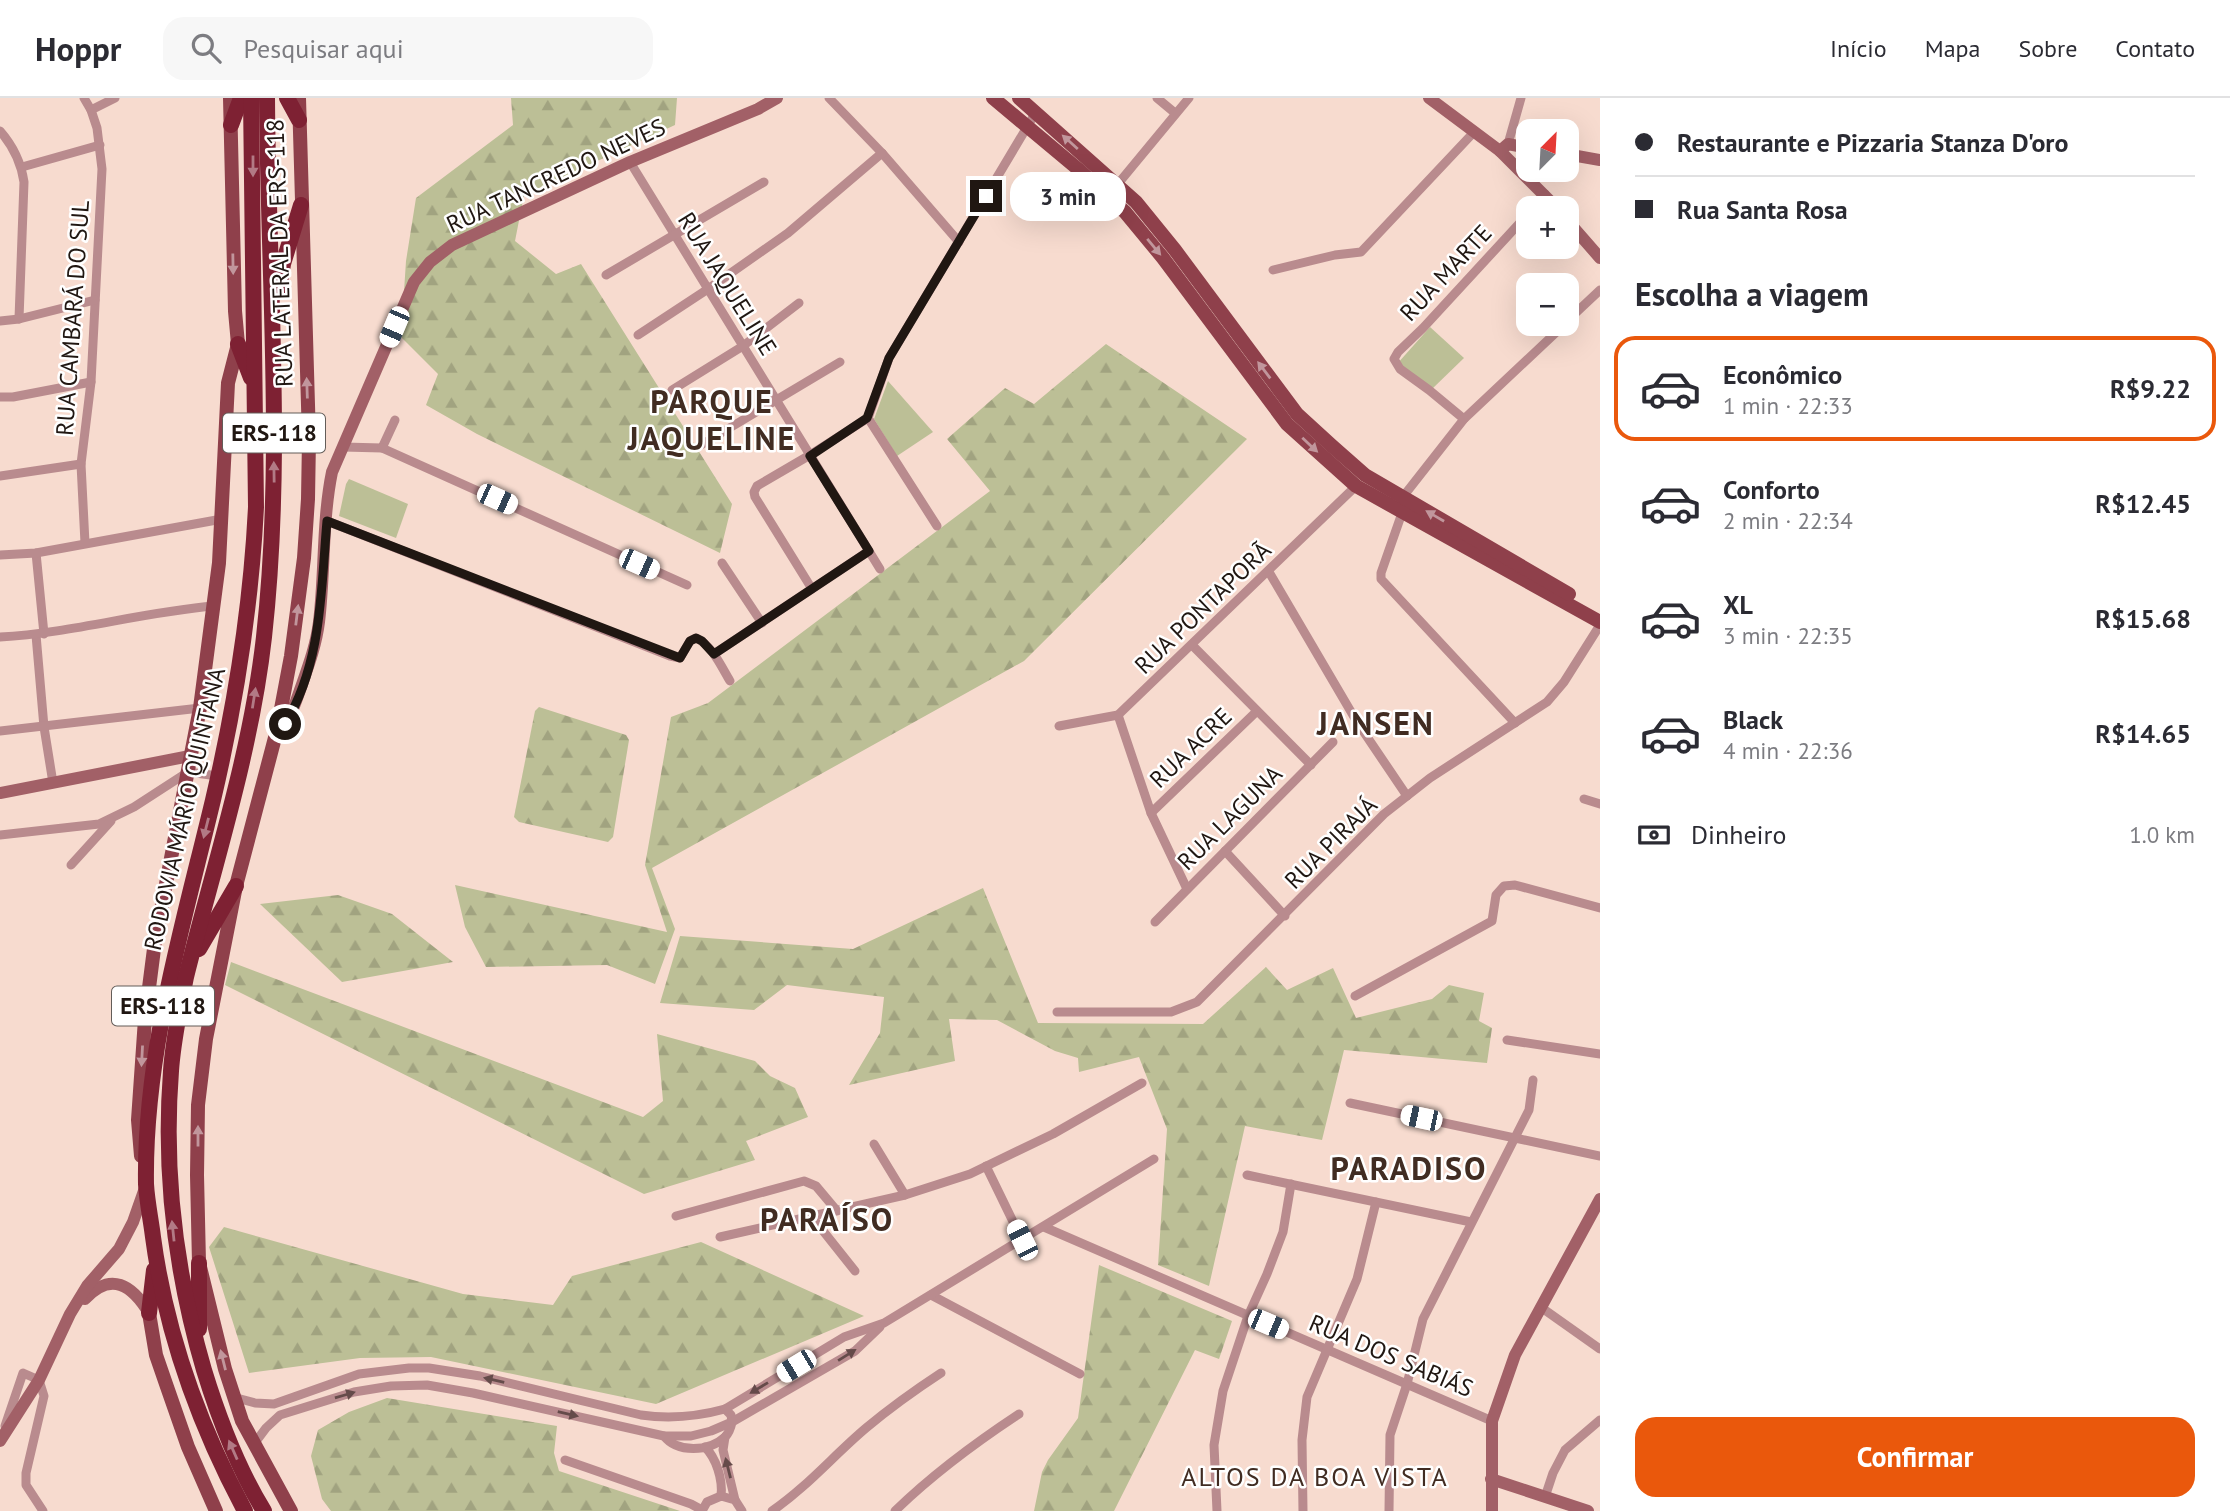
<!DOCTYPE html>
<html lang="pt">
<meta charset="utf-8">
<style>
body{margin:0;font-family:"PT Sans",sans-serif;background:#f7f7f7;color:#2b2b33;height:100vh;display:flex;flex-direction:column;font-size:26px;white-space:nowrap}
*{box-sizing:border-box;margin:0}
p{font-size:23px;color:#7c7c81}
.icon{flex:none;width:38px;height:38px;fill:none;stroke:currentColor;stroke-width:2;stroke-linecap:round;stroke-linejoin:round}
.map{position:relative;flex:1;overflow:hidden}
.panel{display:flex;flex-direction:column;background:#fff;width:630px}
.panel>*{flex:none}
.guide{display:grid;align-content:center;height:154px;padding:0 35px;background:#fff}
.needle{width:46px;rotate:24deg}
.tools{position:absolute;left:1516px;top:21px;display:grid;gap:14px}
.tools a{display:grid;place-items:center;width:63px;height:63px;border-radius:14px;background:#fff;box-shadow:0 7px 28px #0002;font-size:35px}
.end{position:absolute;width:32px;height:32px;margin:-16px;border:9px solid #201712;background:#fff;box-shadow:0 0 0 4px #fff}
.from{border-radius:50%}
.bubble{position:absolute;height:49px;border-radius:21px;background:#fff;box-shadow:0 7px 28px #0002;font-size:23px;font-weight:700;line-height:49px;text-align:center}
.car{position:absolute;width:21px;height:42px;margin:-21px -10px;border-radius:9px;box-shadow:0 0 5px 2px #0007;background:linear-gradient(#fff 24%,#345 0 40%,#fff 0 76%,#345 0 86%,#fff 0)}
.guide b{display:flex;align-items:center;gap:24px;height:66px;font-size:26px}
.guide b+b{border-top:2px solid #e1e1e2}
.guide i{width:18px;height:18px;background:#2b2b33}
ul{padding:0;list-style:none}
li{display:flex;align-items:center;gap:21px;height:105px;margin:0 14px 10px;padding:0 21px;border:4px solid transparent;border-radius:21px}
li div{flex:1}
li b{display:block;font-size:26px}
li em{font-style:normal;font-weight:700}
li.on{border-color:#ea580c}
li>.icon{width:63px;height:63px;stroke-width:1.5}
h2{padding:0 35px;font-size:32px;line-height:84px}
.pay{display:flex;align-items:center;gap:18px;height:77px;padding:0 35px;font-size:26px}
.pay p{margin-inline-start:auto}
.primary-button{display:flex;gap:14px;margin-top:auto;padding:14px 35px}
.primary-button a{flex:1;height:80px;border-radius:21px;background:#ea580c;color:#fff;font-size:28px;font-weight:700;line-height:80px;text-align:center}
header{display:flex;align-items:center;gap:42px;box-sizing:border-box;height:98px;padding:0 35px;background:#fff;border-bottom:2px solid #e1e1e2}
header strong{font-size:33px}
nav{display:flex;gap:38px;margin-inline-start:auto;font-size:24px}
.search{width:490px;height:63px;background:#f7f7f7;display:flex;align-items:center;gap:18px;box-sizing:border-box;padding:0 24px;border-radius:21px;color:#7c7c81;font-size:26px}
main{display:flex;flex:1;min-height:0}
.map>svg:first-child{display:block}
.forest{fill:url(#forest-firs)}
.green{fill:#bcbf96}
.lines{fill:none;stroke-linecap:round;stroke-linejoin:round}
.street{stroke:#b98b8e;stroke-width:9}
.secondary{stroke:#a26067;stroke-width:12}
.primary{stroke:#8f404b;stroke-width:14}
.highway{stroke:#7e2133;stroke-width:16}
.oneway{fill:#c1969c}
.oneway2{fill:#b27a85}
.oneway3{fill:#654b4a}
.route{stroke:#201712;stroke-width:9}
.labels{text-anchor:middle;stroke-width:5;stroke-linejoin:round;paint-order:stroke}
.shield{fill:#fff;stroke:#635d59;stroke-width:2}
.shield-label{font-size:23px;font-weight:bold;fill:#201712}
.street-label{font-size:24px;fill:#201712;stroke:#fff}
.neighbourhood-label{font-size:26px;letter-spacing:2px;fill:#412c22;stroke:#fff}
.district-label{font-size:32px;font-weight:bold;letter-spacing:2px;fill:#412c22;stroke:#fff}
</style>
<header>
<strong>Hoppr</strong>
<div class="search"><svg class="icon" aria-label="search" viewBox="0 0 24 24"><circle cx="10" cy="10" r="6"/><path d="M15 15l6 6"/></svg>Pesquisar aqui</div>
<nav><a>Início</a><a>Mapa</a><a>Sobre</a><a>Contato</a></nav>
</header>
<main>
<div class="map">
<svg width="1600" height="1413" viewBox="0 0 1600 1413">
<defs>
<pattern id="forest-firs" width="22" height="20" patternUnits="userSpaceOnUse" patternTransform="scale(1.75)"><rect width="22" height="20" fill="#bcbf96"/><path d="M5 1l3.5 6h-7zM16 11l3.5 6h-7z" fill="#a1a380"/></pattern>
</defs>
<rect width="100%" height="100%" fill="#f7dbcf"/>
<g class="forest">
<polygon points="511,0 677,0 675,27 524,97 515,143 556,176 581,166 732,406 720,455 477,336 426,307 438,276 401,239 406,163 416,100 513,27"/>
<polygon points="1106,246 1247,341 1024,563 652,770 675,831 655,886 607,867 486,869 465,829 455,787 667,834 645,767 671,619 708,605 990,393 947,341 1005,290 1034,306"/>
<polygon points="539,609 626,637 629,642 613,739 608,744 519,724 514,719 535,613"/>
<polygon points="983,790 1038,925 1203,926 1266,869 1287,892 1333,870 1356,920 1432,901 1449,887 1484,895 1479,923 1492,930 1487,965 1344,952 1322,1042 1245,1028 1209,1188 1158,1167 1167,1031 1139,959 1079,974 1078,960 1055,953 997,922 949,921 955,963 849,987 880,935 884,899 787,887 754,912 660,905 680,838 853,851"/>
<polygon points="338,797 392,816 453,864 342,884 260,806"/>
<polygon points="231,864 643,1019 663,1003 657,936 755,963 770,978 795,990 808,1019 746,1043 755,1062 644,1096 225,887"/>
<polygon points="224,1129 463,1196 553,1207 572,1178 701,1144 864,1218 656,1306 431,1259 360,1260 249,1275 209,1149"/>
<polygon points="1099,1167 1232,1223 1219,1261 1195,1252 1114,1413 1034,1413 1042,1374 1048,1362 1078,1320"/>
<polygon points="387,1300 557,1328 554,1355 559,1373 680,1413 331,1413 322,1401 311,1358 318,1332 349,1314"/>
</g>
<g class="green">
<polygon points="1430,229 1464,260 1432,291 1397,266"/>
<polygon points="888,283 933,334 897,358 874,321"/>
<polygon points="349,381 408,406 396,440 339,418 346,386"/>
</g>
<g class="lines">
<g class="street">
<polyline points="84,0 91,12 97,30 102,71 91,284 81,366 85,445"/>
<polyline points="829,0 882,55 959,144"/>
<polyline points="1157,0 1175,15"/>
<polyline points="91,12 115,0"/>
<path d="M0,33C14,49 21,64 24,84L19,221"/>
<polyline points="1508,46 1521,0"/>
<polyline points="630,64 880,471"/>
<polyline points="22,69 100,47"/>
<polyline points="1117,87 1189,0"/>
<polyline points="1533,110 1545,96"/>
<polyline points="1273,172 1335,157 1361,154 1475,33"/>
<polyline points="606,177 764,84"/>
<polyline points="0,223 19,221 95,202"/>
<polyline points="1566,224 1600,192"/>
<polyline points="638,237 708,191 788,135 882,55"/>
<polyline points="672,292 743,248 799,205"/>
<polyline points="0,299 13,299 91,284"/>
<polyline points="868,320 937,428"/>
<polyline points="1464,321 1429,292 1400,271 1394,261 1398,254 1423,230 1528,116"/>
<polyline points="701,347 840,264"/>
<polyline points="343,349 382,350 395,322"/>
<polyline points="382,350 687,487"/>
<polyline points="0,378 81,366"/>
<polyline points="1402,400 1464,321 1565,226"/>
<polyline points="1402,415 1381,475 1381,481 1515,625"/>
<path d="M327,423L670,558L680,560L690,543L696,540C712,547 721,568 730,583"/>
<polyline points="36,455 44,536"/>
<polyline points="0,457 36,455 222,421"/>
<polyline points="722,465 762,525"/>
<polyline points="1269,474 1357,624 1407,698"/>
<polyline points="812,491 755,399 754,394 757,388 810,357 868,320 889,260 1036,14"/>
<polyline points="36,537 44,629 53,685"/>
<path d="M0,539C72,535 142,514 214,508"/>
<polyline points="1192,547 1311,667"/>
<polyline points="714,556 869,453"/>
<polyline points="1118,617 1151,715 1187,791"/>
<polyline points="1059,628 1118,617 1356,388"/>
<polyline points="0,633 200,610"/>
<polyline points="1584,701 1600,706"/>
<polyline points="1151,715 1257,613"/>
<polyline points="0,737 99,726 134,709 188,674 218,678"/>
<polyline points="1225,753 1285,818"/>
<polyline points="71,767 111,723"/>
<polyline points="1155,824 1333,644"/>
<polyline points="1355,898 1492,823 1496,797 1504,788 1515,787 1600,810"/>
<polyline points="1057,914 1171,914 1197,904 1384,716 1430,680 1547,604 1564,584 1600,527"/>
<polyline points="1507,942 1600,956"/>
<polyline points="1350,1005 1600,1058"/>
<polyline points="874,1046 905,1097"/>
<polyline points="986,1068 1022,1142"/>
<polyline points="1247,1077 1471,1124"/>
<polyline points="676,1118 804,1083 816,1088 837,1113"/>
<polyline points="812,1119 855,1173"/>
<polyline points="1044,1129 1492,1323"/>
<polyline points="720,1139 905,1097 970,1076 1053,1036 1142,985"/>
<polyline points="931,1197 1080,1276"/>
<polyline points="1542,1210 1600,1251"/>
<path d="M233,1299L255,1305L274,1306L359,1276L409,1270H429L480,1278L641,1317C670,1321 696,1319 725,1311L844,1239L884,1225L1154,1061"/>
<polyline points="5,1328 23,1275 39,1282 44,1298 26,1375 26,1387 43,1413"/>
<path d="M664,1338C677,1355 709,1354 725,1339C729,1335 731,1329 732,1324L731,1317L725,1311"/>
<polyline points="725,1339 723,1352 735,1402"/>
<polyline points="254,1346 266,1330 280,1317 354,1294 391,1288 427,1287 473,1295 664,1338 691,1338 711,1333 732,1324 855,1253 880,1229"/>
<path d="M705,1349C716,1360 723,1381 721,1398"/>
<polyline points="565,1362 691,1406 702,1412"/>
<polyline points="1545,1399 1553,1375 1565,1352 1600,1322"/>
<polyline points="702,1413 707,1404 721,1398 735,1402 742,1413"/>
<path d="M772,1413C807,1389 834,1357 866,1330C890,1310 915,1292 941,1275"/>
<path d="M895,1413C933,1376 975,1345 1019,1316"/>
<polyline points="1217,1413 1214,1347 1223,1293 1248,1218 1267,1176 1283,1134 1291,1086"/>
<polyline points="1303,1413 1302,1342 1307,1299 1357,1181 1376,1104"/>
<polyline points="1389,1413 1390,1337 1407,1286 1423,1221 1529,1012 1533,982"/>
</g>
<g class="secondary">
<polyline points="1429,0 1500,53 1557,110"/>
<polyline points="1500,53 1508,46 1528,50"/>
<polyline points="1566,56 1600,62"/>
<polyline points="1566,121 1600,160"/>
<path d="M277,632C290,624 295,606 300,592C308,569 316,548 319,524C325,475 322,423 332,374L414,184L430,164L452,147L630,64L758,11L777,0"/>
<polyline points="0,695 190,658"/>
<path d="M85,1201C111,1173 132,1187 149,1215"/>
<polyline points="0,1343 39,1282 70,1216 87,1188 119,1151 133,1124 145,1090"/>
<polyline points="1491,1381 1588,1413"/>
<polyline points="1492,1413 1492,1323 1515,1257 1600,1101"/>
</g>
<g class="primary">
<polyline points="993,0 1078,71 1125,114 1163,160 1287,326 1356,388 1600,524"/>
<polyline points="1019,0 1136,104 1175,152 1297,316 1332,348 1365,377 1569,496"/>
<polyline points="141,1058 138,1022 145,921 155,843 200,610 219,465 228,285 238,246 235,213 230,0"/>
<polyline points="149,1215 156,1257 166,1286 188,1349 216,1413"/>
<polyline points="291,1413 242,1323 225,1271 199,1165 197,1077 198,1007 206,941 236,788 277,632 291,558 304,460 308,401 309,341 299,0"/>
</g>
<g class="highway">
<polyline points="287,0 299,22"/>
<polyline points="231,27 241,0"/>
<polyline points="279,193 283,166 301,107"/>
<polyline points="238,246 251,280"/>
<polyline points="199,851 236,788"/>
<polyline points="199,1165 199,1231"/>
<polyline points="149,1215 154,1172"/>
<path d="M245,1413C199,1327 166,1236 153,1139C151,1122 147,1104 146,1086C144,955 183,828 213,702C236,604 251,510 256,409L251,0"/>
<path d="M264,1413C237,1369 219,1321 204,1272C175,1173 163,1076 171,973C173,942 180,910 186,879C214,767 251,655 264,539C284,360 268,180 267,0"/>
</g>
</g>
<defs><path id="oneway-solid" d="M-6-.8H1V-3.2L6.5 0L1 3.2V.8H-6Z" transform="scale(1.75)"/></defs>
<g class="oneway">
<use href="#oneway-solid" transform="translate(1070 44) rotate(-138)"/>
<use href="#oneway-solid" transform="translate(1154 149) rotate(50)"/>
<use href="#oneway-solid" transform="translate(233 166) rotate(89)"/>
<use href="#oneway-solid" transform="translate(1264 272) rotate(-127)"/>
<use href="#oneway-solid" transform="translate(307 290) rotate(-92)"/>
<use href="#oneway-solid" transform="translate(1310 347) rotate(43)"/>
<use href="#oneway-solid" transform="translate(1435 418) rotate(-150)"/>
<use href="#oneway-solid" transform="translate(297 517) rotate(-83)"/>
<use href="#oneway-solid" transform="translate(142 958) rotate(93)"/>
<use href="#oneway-solid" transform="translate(198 1038) rotate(-90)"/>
<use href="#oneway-solid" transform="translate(223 1262) rotate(-104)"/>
</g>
<g class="oneway2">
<use href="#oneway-solid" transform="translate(253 68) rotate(90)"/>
<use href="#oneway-solid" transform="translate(274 374) rotate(-91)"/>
<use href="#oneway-solid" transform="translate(254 600) rotate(-81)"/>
<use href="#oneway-solid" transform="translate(206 730) rotate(104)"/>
<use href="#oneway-solid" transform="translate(173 1133) rotate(-96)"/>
<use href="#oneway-solid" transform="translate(233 1352) rotate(-114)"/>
</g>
<g class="oneway3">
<use href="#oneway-solid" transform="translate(847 1257) rotate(-32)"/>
<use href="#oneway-solid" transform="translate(494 1282) rotate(-167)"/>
<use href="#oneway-solid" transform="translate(759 1290) rotate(149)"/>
<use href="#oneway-solid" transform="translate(345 1297) rotate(-16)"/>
<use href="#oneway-solid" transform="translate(568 1316) rotate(13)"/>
<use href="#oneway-solid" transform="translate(728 1370) rotate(-104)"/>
</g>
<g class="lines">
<path class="route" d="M285,626C322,566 321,491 327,423L680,560L690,543L696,540L702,543L714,556L869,453L810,358L867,320L889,260L986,98"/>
</g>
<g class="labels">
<g class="shield">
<rect x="223" y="315.5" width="102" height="39" rx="5"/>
<rect x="112" y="888.5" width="102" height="39" rx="5"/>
</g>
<g class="shield-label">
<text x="274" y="343">ERS-118</text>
<text x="163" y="916">ERS-118</text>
</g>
<g class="street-label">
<text transform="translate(556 78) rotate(-25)" y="8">RUA TANCREDO NEVES</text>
<text transform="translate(280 155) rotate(-92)" y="8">RUA LATERAL DA ERS-118</text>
<text transform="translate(1446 175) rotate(-47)" y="8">RUA MARTE</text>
<text transform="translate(727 186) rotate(58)" y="8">RUA JAQUELINE</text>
<text transform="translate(73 220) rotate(-86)" y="8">RUA CAMBARÁ DO SUL</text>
<text transform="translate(1203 510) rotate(-44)" y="8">RUA PONTAPORÃ</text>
<text transform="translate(1191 650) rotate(-44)" y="8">RUA ACRE</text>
<text transform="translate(185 711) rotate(-77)" y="8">RODOVIA MÁRIO QUINTANA</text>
<text transform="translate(1230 720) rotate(-45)" y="8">RUA LAGUNA</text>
<text transform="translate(1331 745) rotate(-45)" y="8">RUA PIRAJÁ</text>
<text transform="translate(1391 1258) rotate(23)" y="8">RUA DOS SABIÁS</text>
</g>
<g class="neighbourhood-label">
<text x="1315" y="1388">ALTOS DA BOA VISTA</text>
</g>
<g class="district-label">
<text x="712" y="315">PARQUE<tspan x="712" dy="37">JAQUELINE</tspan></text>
<text x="1376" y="637">JANSEN</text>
<text x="1409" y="1082">PARADISO</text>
<text x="827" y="1133">PARAÍSO</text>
</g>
</g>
</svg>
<div class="tools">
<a><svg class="needle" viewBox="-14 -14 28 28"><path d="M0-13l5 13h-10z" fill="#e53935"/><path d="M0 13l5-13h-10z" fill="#7c7c81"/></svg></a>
<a>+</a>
<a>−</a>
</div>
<i class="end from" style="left:285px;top:626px"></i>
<i class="end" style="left:986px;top:98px"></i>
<div class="bubble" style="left:1010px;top:74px;width:116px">3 min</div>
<i class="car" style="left:394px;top:229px;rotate:203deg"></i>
<i class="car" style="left:497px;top:401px;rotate:114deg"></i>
<i class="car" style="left:639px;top:466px;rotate:114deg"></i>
<i class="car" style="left:1421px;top:1020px;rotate:282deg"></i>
<i class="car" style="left:1022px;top:1142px;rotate:334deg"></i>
<i class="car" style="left:1268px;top:1226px;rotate:113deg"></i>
<i class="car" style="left:796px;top:1268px;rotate:239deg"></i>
</div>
<section class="panel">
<div class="guide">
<b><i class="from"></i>Restaurante e Pizzaria Stanza D'oro</b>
<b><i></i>Rua Santa Rosa</b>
</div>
<h2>Escolha a viagem</h2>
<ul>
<li class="on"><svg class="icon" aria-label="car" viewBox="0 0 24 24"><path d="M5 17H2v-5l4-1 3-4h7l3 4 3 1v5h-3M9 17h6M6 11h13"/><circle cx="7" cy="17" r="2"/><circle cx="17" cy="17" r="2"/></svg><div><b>Econômico</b><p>1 min · 22:33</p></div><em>R$9.22</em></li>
<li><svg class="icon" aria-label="car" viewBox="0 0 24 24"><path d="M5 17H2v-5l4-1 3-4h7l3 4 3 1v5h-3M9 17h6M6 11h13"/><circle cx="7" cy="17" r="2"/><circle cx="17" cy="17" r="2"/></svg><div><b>Conforto</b><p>2 min · 22:34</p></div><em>R$12.45</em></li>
<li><svg class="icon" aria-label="car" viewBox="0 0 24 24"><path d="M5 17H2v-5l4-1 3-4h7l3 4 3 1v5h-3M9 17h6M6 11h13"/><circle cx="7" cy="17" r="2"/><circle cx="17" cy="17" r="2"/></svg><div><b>XL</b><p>3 min · 22:35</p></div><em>R$15.68</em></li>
<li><svg class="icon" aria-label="car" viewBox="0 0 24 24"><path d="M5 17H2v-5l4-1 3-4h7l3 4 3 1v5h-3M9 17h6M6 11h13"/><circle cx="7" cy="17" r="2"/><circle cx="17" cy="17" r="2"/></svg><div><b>Black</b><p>4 min · 22:36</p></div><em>R$14.65</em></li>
</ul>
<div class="pay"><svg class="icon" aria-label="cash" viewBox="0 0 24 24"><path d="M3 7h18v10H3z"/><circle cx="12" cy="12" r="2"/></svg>Dinheiro<p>1.0 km</p></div>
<div class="primary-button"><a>Confirmar</a></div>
</section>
</main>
